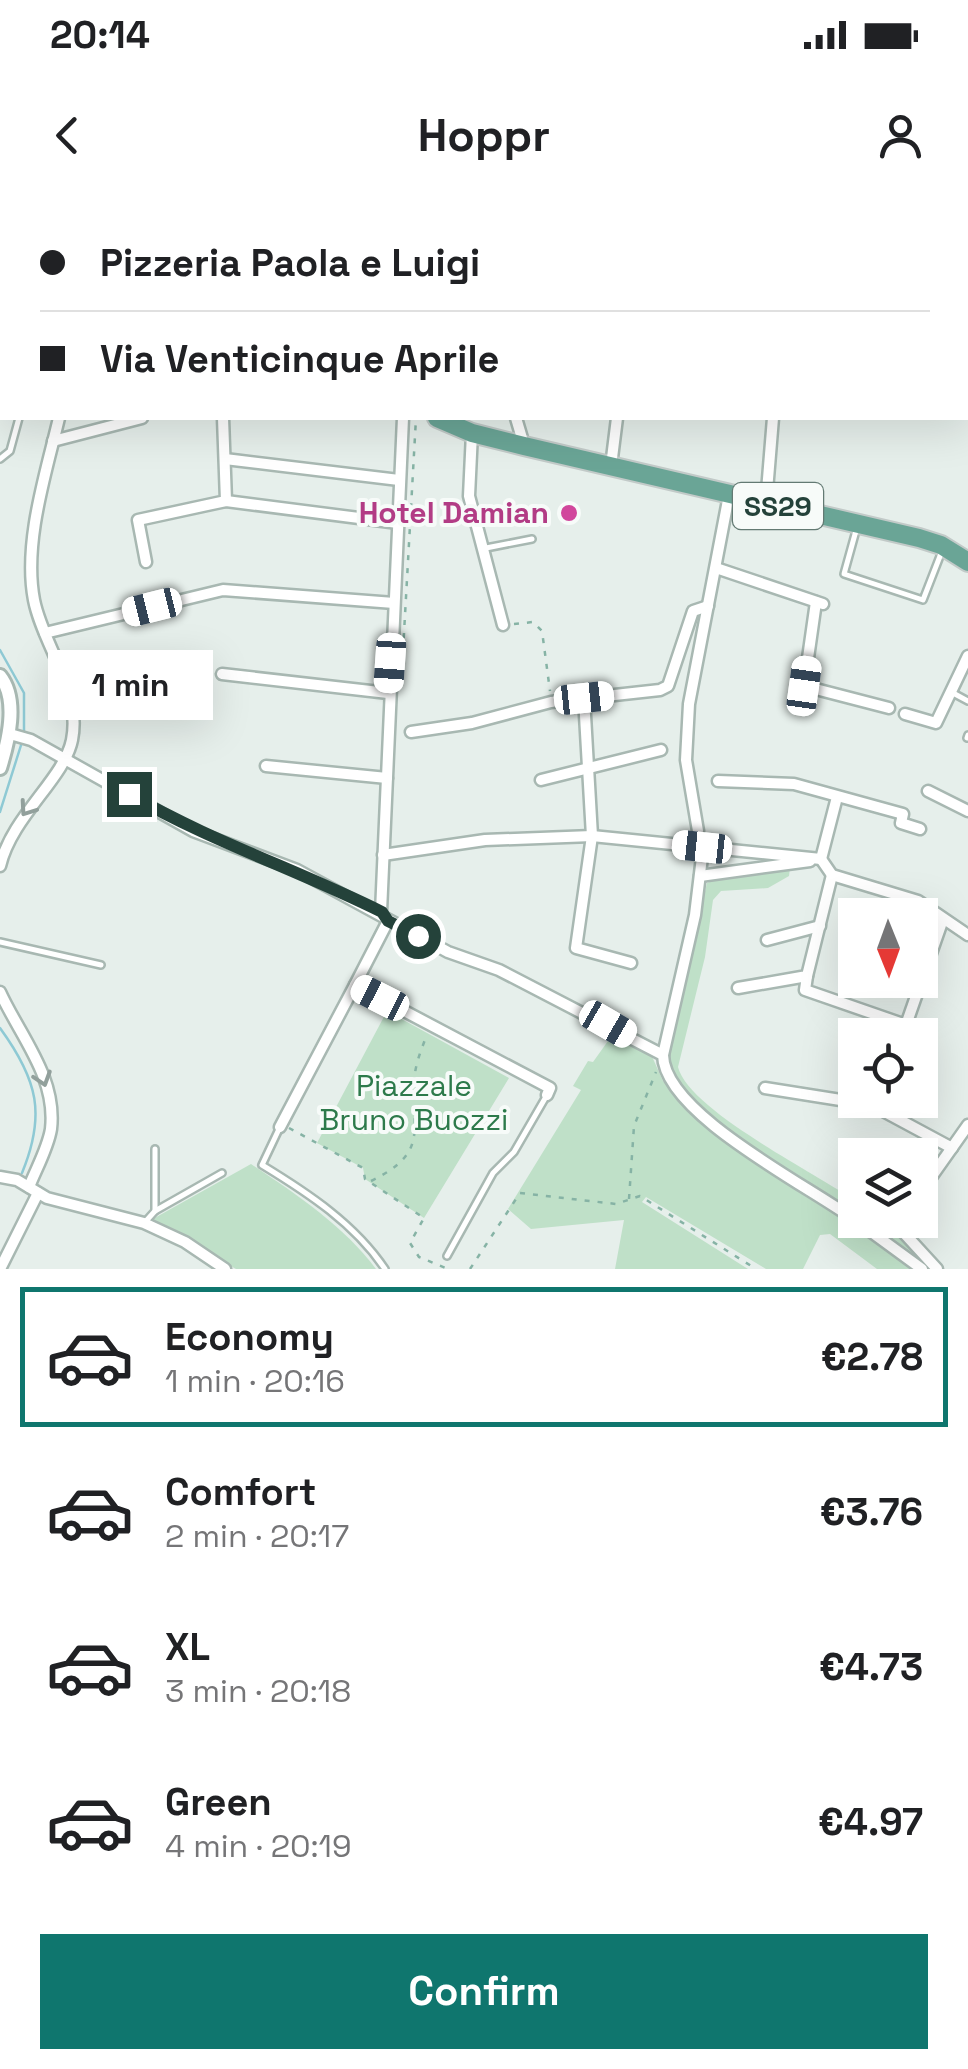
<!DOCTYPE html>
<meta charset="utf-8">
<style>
body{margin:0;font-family:"Space Grotesk",sans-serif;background:#f2f2f2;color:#202124;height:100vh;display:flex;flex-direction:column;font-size:38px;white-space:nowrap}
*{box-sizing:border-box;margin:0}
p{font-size:32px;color:#757577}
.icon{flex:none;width:55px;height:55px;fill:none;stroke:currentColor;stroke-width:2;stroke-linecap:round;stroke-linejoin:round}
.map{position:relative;height:1069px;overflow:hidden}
.details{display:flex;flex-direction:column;background:#fff;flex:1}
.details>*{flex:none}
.guide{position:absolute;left:0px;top:0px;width:970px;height:220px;box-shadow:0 10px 40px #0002;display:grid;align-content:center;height:220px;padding:0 40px;background:#fff}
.needle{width:65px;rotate:179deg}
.fabs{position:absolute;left:838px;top:698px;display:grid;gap:20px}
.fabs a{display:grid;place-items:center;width:100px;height:100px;border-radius:0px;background:#fff;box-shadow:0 10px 40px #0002;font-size:50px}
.end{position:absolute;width:45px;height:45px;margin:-22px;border:12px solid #24423a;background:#fff;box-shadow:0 0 0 5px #fff}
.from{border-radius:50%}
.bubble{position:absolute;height:70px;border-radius:0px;background:#fff;box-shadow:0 10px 40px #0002;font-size:32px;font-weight:700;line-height:70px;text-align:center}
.car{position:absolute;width:30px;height:60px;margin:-30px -15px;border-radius:12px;box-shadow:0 0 8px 2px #0007;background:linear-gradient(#fff 24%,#345 0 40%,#fff 0 76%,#345 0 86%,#fff 0)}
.guide b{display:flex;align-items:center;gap:35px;height:95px;font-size:38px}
.guide b+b{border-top:2px solid #e0e0e0}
.guide i{width:25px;height:25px;background:#202124}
ul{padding:18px 0 0;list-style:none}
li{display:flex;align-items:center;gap:30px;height:140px;margin:0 20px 15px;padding:0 20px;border:5px solid transparent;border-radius:0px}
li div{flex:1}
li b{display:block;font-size:38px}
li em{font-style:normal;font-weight:700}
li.selected{border-color:#0f766e}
li>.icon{width:90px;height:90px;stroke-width:1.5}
.button{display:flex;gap:20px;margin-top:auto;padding:20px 40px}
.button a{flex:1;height:115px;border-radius:0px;background:#0f766e;color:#fff;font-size:40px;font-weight:700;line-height:115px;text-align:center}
.status{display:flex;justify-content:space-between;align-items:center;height:70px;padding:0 50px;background:#fff;direction:ltr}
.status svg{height:28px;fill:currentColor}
header{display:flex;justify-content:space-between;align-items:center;height:130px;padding:0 40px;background:#fff;font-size:45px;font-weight:700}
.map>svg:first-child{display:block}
.green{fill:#bfe0c8}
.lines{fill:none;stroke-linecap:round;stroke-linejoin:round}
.stream{stroke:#8ec9d4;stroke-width:2.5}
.service-casing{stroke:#a8b8b2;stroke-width:10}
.minor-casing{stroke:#a8b8b2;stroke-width:15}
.tertiary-casing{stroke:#a8b8b2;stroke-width:18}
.primary-casing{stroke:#c2cac8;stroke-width:22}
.path{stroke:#86b3a5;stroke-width:2.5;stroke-dasharray:5 8;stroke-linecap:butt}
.service{stroke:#fff;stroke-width:5}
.minor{stroke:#fff;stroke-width:10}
.tertiary{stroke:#fff;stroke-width:12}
.primary{stroke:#6aa596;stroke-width:18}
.oneway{stroke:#92a09c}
.route{stroke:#24423a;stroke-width:12}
.hotel-dot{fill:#d1479c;stroke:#f7fbf9;stroke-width:4}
.labels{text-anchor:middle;stroke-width:8;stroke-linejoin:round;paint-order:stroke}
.shield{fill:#f7fbf9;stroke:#637a73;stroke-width:2.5}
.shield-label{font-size:28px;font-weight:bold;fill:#24423a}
.hotel-label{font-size:30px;font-weight:bold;fill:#b23c85;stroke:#f7fbf9;text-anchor:end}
.park-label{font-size:30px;fill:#2d7a4b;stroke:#f7fbf9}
</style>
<div class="status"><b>20:14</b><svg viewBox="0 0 49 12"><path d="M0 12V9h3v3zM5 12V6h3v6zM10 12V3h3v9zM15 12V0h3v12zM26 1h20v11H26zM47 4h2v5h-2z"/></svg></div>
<header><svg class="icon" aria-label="back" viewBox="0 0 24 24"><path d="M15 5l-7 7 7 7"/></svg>Hoppr<svg class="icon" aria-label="person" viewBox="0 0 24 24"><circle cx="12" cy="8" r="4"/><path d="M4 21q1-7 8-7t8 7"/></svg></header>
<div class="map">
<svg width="968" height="1069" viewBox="0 0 968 1069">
<rect width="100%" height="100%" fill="#e6efeb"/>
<g class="green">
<path d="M790,668L789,676L768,688L721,691L713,700L705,757L678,867C689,910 812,971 851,998L855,1015L730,934L675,884L667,850L707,683L721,677Z"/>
<polygon points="387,811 509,878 424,1018 365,979 363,968 317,943"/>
<polygon points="613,834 650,852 663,881 714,931 756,963 832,1007 917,1069 877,1069 830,1034 820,1035 803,1069 766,1069 646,997 642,1002 748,1069 615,1069 624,1020 531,1029 508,1009 581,890 573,886 588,861 593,862"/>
<path d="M251,964C296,994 344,1026 376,1069H236L151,1020Z"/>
<polygon points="862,1020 883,1020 896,1027 897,1035 930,1069"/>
</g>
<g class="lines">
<g class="stream">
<polyline points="197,2 199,0"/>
<polyline points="0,164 2,162"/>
<polyline points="0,450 24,493 24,534"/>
<polyline points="0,612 22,542"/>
<path d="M0,828C38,880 46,915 22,973"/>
</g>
<defs>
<g id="service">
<polyline points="0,259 10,251 19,218"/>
<polyline points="857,327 844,374 923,400 942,351"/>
<polyline points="486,348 532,339"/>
<polyline points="953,493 968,501"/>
<polyline points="967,538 968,535"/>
<polyline points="0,742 101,765"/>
<path d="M280,927L262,965C308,993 355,1024 385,1069"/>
<polyline points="155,1011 155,949"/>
<polyline points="146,1021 155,1011 222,973"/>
<polyline points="447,1056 493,973 514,952 547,895"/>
</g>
<g id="minor">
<polyline points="212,2 215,0"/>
<polyline points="231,2 231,0"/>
<polyline points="495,2 495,0"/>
<polyline points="643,2 643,0"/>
<polyline points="802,2 802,0"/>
<polyline points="0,212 2,212"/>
<polyline points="516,218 524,245"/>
<polyline points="472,233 469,296 503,425"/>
<polyline points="53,241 142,218"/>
<polyline points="225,259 399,280"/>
<polyline points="611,266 617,218"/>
<polyline points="226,301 398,323"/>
<polyline points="766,303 773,218"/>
<polyline points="146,362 138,320 226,301 223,218"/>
<polyline points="716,368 823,404"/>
<polyline points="816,402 804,486 889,508"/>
<polyline points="45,433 223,390 394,403"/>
<polyline points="222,474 388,493"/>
<polyline points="584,498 592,636 576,748 631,763"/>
<polyline points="905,514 936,523 968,456"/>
<polyline points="411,532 472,523 551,502 660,490 668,486 693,411 708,406"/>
<path d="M10,534L31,540L193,631L297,670L448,752L499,770L663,855C664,914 809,986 855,1020"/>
<polyline points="266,566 387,578"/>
<polyline points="541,580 661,550"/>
<polyline points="718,581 794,584 903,614 901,623 920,629"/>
<polyline points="928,591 968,611"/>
<polyline points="698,631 686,560 689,504 729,295"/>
<polyline points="383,655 485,640 592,636 821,659"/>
<polyline points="821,659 832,675 918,701 968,735"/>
<polyline points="821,659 837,597"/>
<path d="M0,666C12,616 64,579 72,540C82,490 43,446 34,400C23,343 46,273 59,218"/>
<polyline points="700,676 810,661"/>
<polyline points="381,712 403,218"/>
<polyline points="388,721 355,785 550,888 547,895"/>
<polyline points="767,740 820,726"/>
<polyline points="807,776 805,790 906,825 942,722"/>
<polyline points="738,788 807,776 832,675"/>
<path d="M0,792C20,836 57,877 51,929C48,948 36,969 29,987"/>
<polyline points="663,855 695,715 702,657"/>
<polyline points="765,888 872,905 952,948"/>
<polyline points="280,927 355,785"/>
<polyline points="0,977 17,980 47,998 144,1023 185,1042 225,1069"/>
<polyline points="920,993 968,925"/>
<polyline points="855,1020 922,1069"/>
<polyline points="902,1020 904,1033 937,1069"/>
<polyline points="0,1069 38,993"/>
</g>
<g id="tertiary">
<polyline points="0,149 2,147"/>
<path d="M0,476C19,500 8,542 0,568"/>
</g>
<g id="primary">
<polyline points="184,0 187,2"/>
<polyline points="437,218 472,233 524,246 919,338 941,345 968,362"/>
</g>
</defs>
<use href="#service" class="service-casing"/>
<use href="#minor" class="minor-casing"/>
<use href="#tertiary" class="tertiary-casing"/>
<use href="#primary" class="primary-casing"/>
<g class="path">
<polyline points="345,2 345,0"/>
<polyline points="514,424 533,422 542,431 550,491"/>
<polyline points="403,451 416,218"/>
<polyline points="289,928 363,968 365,979 424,1018 410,1043 419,1057 448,1069"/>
<path d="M371,981C433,951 409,927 415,873C417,859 423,846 427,834"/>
<polyline points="629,999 634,926 656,872"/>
<polyline points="470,1069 520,993 616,1004 640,996 756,1069"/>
</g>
<use href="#service" class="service"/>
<use href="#minor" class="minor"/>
<use href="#tertiary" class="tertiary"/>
<use href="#primary" class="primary"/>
</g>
<defs><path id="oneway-chevron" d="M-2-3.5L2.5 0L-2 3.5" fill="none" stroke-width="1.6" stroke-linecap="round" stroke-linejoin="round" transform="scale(2.5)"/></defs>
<g class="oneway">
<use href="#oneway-chevron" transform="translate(27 609) rotate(125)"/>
<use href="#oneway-chevron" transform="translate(43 879) rotate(72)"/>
</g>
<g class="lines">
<path class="route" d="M129,594C210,641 298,670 382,712L388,721L418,736"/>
</g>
<circle class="hotel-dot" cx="569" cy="313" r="10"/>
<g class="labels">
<rect class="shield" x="733" y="283" width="90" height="46" rx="8"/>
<g class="shield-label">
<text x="778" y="316">SS29</text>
</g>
<g class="hotel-label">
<text x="549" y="323">Hotel Damian</text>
</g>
<g class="park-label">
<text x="414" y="896">Piazzale<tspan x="414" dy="34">Bruno Buozzi</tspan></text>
</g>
</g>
</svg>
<div class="fabs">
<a><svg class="needle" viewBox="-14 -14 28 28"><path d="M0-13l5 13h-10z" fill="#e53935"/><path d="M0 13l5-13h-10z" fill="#757577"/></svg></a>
<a><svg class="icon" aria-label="locate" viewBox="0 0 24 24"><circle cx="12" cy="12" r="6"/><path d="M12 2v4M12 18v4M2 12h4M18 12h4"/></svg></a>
<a><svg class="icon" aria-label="layers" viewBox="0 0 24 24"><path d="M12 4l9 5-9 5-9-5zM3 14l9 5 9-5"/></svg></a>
</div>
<i class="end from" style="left:418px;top:736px"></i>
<i class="end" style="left:129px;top:594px"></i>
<div class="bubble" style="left:48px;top:450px;width:165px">1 min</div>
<i class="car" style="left:152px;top:407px;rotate:256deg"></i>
<i class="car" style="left:390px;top:463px;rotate:184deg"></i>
<i class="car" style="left:804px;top:486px;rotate:8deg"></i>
<i class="car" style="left:584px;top:498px;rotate:84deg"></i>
<i class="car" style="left:702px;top:647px;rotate:276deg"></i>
<i class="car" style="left:380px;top:798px;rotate:297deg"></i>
<i class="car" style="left:608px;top:824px;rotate:120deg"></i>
<div class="guide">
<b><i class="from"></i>Pizzeria Paola e Luigi</b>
<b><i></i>Via Venticinque Aprile</b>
</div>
</div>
<section class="details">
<ul>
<li class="selected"><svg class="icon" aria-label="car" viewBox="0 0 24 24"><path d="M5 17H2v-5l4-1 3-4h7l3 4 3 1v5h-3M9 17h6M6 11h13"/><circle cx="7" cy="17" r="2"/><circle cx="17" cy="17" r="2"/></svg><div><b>Economy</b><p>1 min · 20:16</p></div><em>€2.78</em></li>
<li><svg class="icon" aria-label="car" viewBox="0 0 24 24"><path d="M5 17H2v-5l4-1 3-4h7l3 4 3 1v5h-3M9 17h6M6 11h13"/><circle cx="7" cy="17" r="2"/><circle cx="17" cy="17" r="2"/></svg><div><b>Comfort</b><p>2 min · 20:17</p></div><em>€3.76</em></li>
<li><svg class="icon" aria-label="car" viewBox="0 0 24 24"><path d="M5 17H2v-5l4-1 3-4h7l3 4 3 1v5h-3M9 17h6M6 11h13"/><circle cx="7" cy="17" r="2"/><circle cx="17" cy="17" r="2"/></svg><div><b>XL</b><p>3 min · 20:18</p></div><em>€4.73</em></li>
<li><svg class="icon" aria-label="car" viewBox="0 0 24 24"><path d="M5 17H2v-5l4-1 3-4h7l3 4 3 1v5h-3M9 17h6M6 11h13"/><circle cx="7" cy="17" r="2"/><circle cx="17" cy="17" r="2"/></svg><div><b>Green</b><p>4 min · 20:19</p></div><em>€4.97</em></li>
</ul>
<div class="button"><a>Confirm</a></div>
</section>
